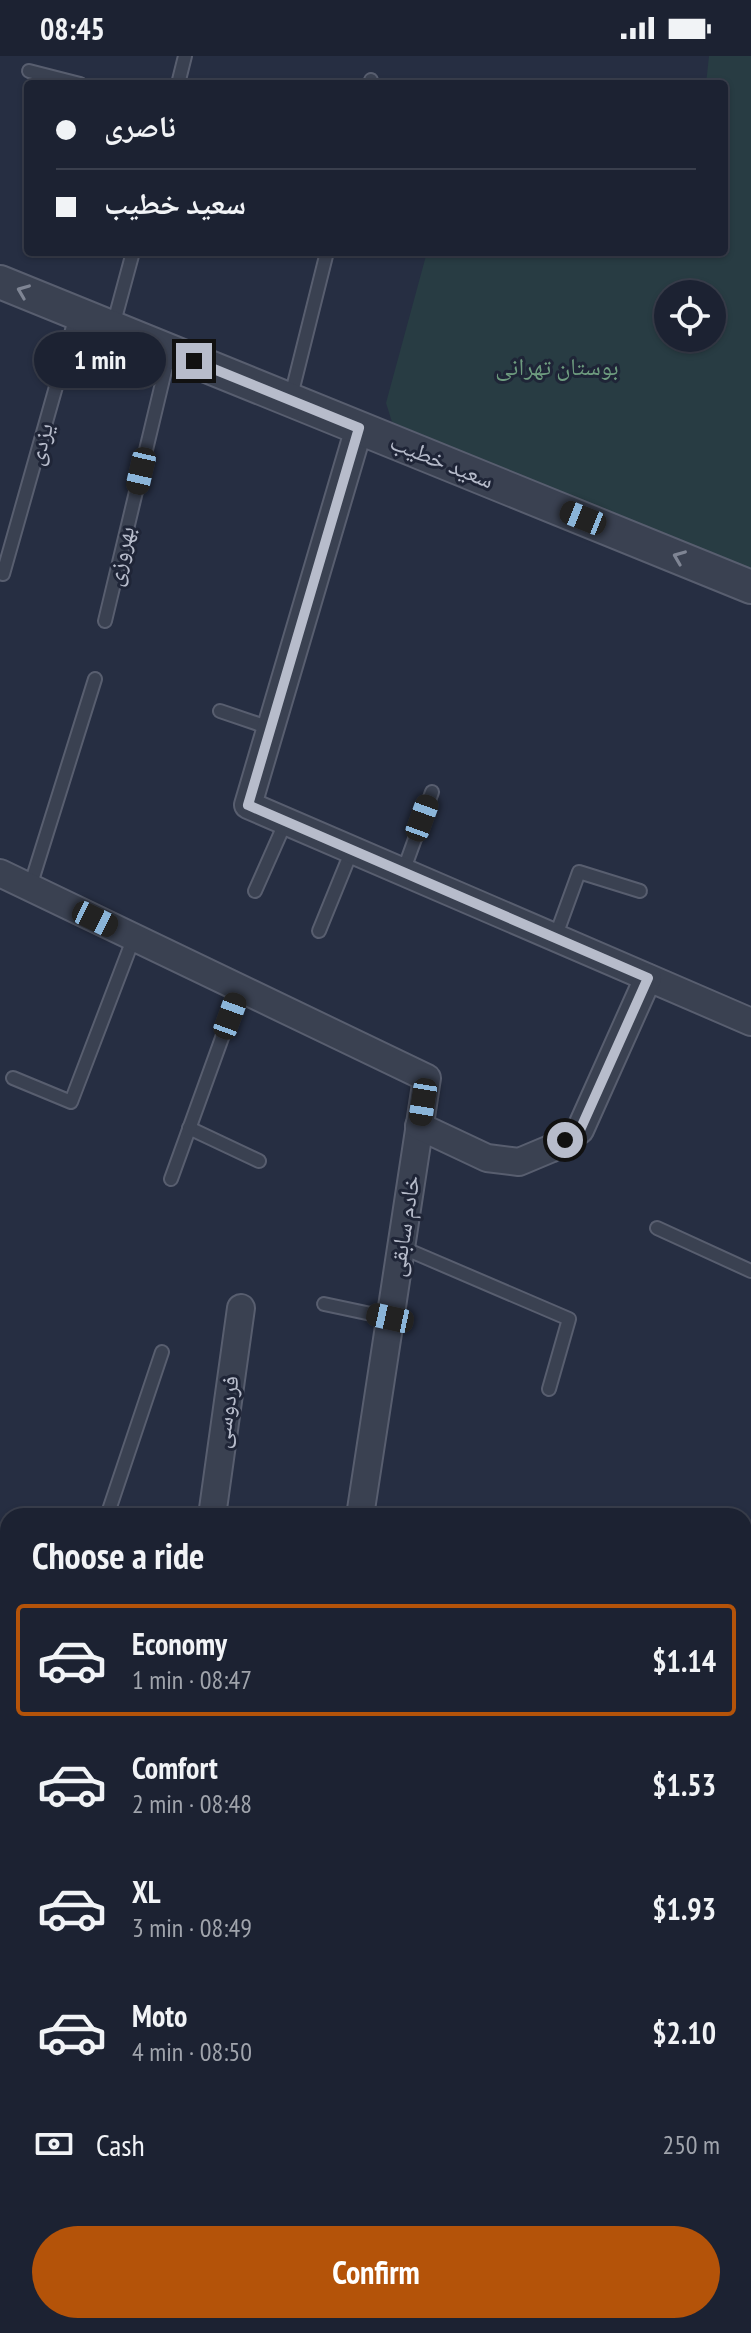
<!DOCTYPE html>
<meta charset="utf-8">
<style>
body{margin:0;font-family:"PT Sans Narrow","Noto Naskh Arabic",sans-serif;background:#292f3e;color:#f1f3f6;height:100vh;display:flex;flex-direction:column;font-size:30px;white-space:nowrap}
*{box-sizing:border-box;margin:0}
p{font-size:26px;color:#a0a4ac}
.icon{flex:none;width:44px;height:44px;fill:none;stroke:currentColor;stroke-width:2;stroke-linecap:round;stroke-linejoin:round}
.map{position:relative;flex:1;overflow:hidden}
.panel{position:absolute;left:0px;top:1452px;width:752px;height:826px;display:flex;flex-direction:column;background:#1c2232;border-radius:24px 24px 0 0;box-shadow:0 2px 6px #0004,0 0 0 2px #3a3f4d}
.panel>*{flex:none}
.banner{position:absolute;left:24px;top:24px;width:704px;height:176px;border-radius:8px;box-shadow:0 2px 6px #0004,0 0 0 2px #3a3f4d;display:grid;align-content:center;height:176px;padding:0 32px;background:#1c2232}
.tools{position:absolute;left:654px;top:224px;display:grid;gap:16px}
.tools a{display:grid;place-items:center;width:72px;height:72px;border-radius:50%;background:#1c2232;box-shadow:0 2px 6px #0004,0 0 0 2px #3a3f4d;font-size:40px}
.end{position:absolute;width:36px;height:36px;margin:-18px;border:10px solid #b7bccb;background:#111;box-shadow:0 0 0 4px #111}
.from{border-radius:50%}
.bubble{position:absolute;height:56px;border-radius:28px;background:#1c2232;box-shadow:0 2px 6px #0004,0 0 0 2px #3a3f4d;font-size:26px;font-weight:700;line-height:56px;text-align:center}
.car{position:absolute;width:24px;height:48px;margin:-24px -12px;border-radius:10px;box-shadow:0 0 6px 2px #0007;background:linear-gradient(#222 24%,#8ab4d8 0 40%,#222 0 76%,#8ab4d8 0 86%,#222 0)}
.banner b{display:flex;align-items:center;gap:28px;height:76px;font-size:30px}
.banner b+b{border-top:2px solid #3a3f4d}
.banner i{width:20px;height:20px;background:#f1f3f6}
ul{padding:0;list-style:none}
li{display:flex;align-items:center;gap:24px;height:112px;margin:0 16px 12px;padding:0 16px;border:4px solid transparent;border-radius:8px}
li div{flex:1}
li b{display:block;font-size:30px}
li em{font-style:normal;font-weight:700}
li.on{border-color:#b45309}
li>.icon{width:72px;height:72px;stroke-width:1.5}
h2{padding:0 32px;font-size:36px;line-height:96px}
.pay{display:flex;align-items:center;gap:20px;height:88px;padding:0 32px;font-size:30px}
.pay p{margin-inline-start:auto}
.primary-button{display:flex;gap:16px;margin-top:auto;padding:16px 32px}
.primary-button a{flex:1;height:92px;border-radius:48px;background:#b45309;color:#fff;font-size:32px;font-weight:700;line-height:92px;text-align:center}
.status{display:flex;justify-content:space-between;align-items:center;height:56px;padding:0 40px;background:#1c2232;direction:ltr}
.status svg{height:22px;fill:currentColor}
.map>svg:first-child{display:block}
.green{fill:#283c43;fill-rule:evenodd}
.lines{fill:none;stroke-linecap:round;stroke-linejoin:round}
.service-casing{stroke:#585e6f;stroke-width:16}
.minor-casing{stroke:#585e6f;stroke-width:30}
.tertiary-casing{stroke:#585e6f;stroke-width:36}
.secondary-casing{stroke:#585e6f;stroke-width:40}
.primary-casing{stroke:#44495b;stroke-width:46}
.service{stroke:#3a4151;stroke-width:12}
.minor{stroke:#3a4151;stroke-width:26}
.tertiary{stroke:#3a4151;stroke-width:32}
.secondary{stroke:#484f64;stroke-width:36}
.primary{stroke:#585f71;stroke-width:42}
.oneway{stroke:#7f8594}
.route{stroke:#b7bccb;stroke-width:10}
.labels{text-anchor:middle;stroke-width:6;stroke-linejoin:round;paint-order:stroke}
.park-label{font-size:24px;fill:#6e9c7f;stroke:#1f2537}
.street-label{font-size:24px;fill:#b7bccb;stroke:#1f2537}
</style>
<div class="status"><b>08:45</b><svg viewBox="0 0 49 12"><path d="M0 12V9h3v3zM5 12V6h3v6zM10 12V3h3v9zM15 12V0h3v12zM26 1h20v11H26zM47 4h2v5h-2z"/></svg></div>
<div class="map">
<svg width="751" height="2277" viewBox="0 0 751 2277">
<rect width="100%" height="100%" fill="#262e42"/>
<g class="green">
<path d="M709,0H751V517L392,366L386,347L427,196H724V28H706ZM668,238H712V282H668Z"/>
<polygon points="751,2158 751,2248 744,2237 744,2165"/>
</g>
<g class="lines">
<defs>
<g id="service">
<polyline points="29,15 80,28"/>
<polyline points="178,28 185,0"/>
<polyline points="370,28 371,24"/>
<polyline points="113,270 133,196"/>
<polyline points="290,344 327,196"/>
<polyline points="3,518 76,260"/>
<polyline points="105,565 169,298"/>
<polyline points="220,655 270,672"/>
<polyline points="403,816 432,736"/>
<polyline points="30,831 95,623"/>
<polyline points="255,835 286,765"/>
<polyline points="319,875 352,794"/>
<polyline points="555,882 579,816 640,835"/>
<polyline points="13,1022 71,1046 134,881"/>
<polyline points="189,1072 259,1105"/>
<polyline points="171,1123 240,932"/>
<polyline points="657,1172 751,1215"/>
<polyline points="401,1191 569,1263 549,1333"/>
<polyline points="324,1248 390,1262"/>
<polyline points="107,1460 162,1296"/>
<polyline points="0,1905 8,1911"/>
<polyline points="0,2105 8,2097"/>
</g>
<g id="minor">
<polyline points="359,372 248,749 751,966"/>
<polyline points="0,817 427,1022 360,1460"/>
<polyline points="419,1070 487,1102 519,1106 550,1093 580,1074 648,922"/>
<polyline points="212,1460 241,1252"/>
<polyline points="0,1956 8,1945"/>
<polyline points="0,2265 13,2277"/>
<polyline points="61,2277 68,2270"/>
<polyline points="295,2277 301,2270"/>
</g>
<polyline id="tertiary" points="0,226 751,531"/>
<polyline id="secondary" points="744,1988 751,1946"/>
<g id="primary">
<polyline points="0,1579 8,1584"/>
<polyline points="0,1636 8,1641"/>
<polyline points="744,2017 751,2021"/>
<polyline points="744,2094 751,2091"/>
<polyline points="676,2270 679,2277"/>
</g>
</defs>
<use href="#service" class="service-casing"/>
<use href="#minor" class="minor-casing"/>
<use href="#tertiary" class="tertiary-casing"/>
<use href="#secondary" class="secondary-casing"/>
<use href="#primary" class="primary-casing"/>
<use href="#service" class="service"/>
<use href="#minor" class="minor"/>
<use href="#tertiary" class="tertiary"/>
<use href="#secondary" class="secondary"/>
<use href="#primary" class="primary"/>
</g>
<defs><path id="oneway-chevron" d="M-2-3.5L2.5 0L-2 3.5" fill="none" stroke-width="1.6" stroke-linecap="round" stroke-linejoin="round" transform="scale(2)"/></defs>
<g class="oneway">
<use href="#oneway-chevron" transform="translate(23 235) rotate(-158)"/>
<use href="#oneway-chevron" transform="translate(679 501) rotate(-158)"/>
</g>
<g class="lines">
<polyline class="route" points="194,305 359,372 248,749 648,922 580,1074 565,1084"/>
</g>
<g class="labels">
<g class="park-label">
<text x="557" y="319">بوستان تهرانی</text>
</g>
<g class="street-label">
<text transform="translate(40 388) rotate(-74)" y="8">یزدی</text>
<text transform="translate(442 405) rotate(22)" y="8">سعید خطیب</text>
<text transform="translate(120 500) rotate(-77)" y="8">بهروزی</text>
<text transform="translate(404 1170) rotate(-81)" y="8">خادم سابقی</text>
<text transform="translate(226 1356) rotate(-82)" y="8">فردوسی</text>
</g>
</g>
</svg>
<div class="tools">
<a><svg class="icon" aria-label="locate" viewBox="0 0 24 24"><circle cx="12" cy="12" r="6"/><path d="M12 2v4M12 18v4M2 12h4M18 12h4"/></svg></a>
</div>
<i class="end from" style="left:565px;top:1084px"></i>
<i class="end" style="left:194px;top:305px"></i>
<div class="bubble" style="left:34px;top:276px;width:132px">1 min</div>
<i class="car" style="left:141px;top:415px;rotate:193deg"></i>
<i class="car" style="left:583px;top:462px;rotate:292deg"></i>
<i class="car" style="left:422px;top:762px;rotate:20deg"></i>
<i class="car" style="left:95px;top:863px;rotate:116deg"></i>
<i class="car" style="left:230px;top:960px;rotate:20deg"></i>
<i class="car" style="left:423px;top:1046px;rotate:189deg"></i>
<i class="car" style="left:390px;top:1262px;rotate:282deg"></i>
<div class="banner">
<b><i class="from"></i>ناصری</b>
<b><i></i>سعید خطیب</b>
</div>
<section class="panel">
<h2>Choose a ride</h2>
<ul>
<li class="on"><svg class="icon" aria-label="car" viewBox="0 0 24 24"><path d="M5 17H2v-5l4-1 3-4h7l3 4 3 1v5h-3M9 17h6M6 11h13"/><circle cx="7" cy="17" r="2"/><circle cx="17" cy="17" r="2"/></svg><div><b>Economy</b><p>1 min · 08:47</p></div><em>$1.14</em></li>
<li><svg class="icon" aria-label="car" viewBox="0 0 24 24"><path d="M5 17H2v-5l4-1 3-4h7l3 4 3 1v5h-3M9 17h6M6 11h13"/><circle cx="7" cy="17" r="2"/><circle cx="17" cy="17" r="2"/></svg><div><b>Comfort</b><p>2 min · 08:48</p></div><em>$1.53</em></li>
<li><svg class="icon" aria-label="car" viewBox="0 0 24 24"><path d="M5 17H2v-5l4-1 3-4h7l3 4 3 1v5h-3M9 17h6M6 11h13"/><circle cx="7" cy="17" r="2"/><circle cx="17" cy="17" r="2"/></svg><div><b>XL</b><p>3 min · 08:49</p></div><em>$1.93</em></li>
<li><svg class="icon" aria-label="car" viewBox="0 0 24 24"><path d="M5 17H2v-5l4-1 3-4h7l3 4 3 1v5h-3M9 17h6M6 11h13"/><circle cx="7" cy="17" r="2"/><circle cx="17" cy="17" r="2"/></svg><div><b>Moto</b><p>4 min · 08:50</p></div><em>$2.10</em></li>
</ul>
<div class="pay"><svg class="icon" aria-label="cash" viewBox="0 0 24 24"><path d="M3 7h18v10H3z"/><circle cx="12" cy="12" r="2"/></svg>Cash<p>250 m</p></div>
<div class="primary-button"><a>Confirm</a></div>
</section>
</div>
